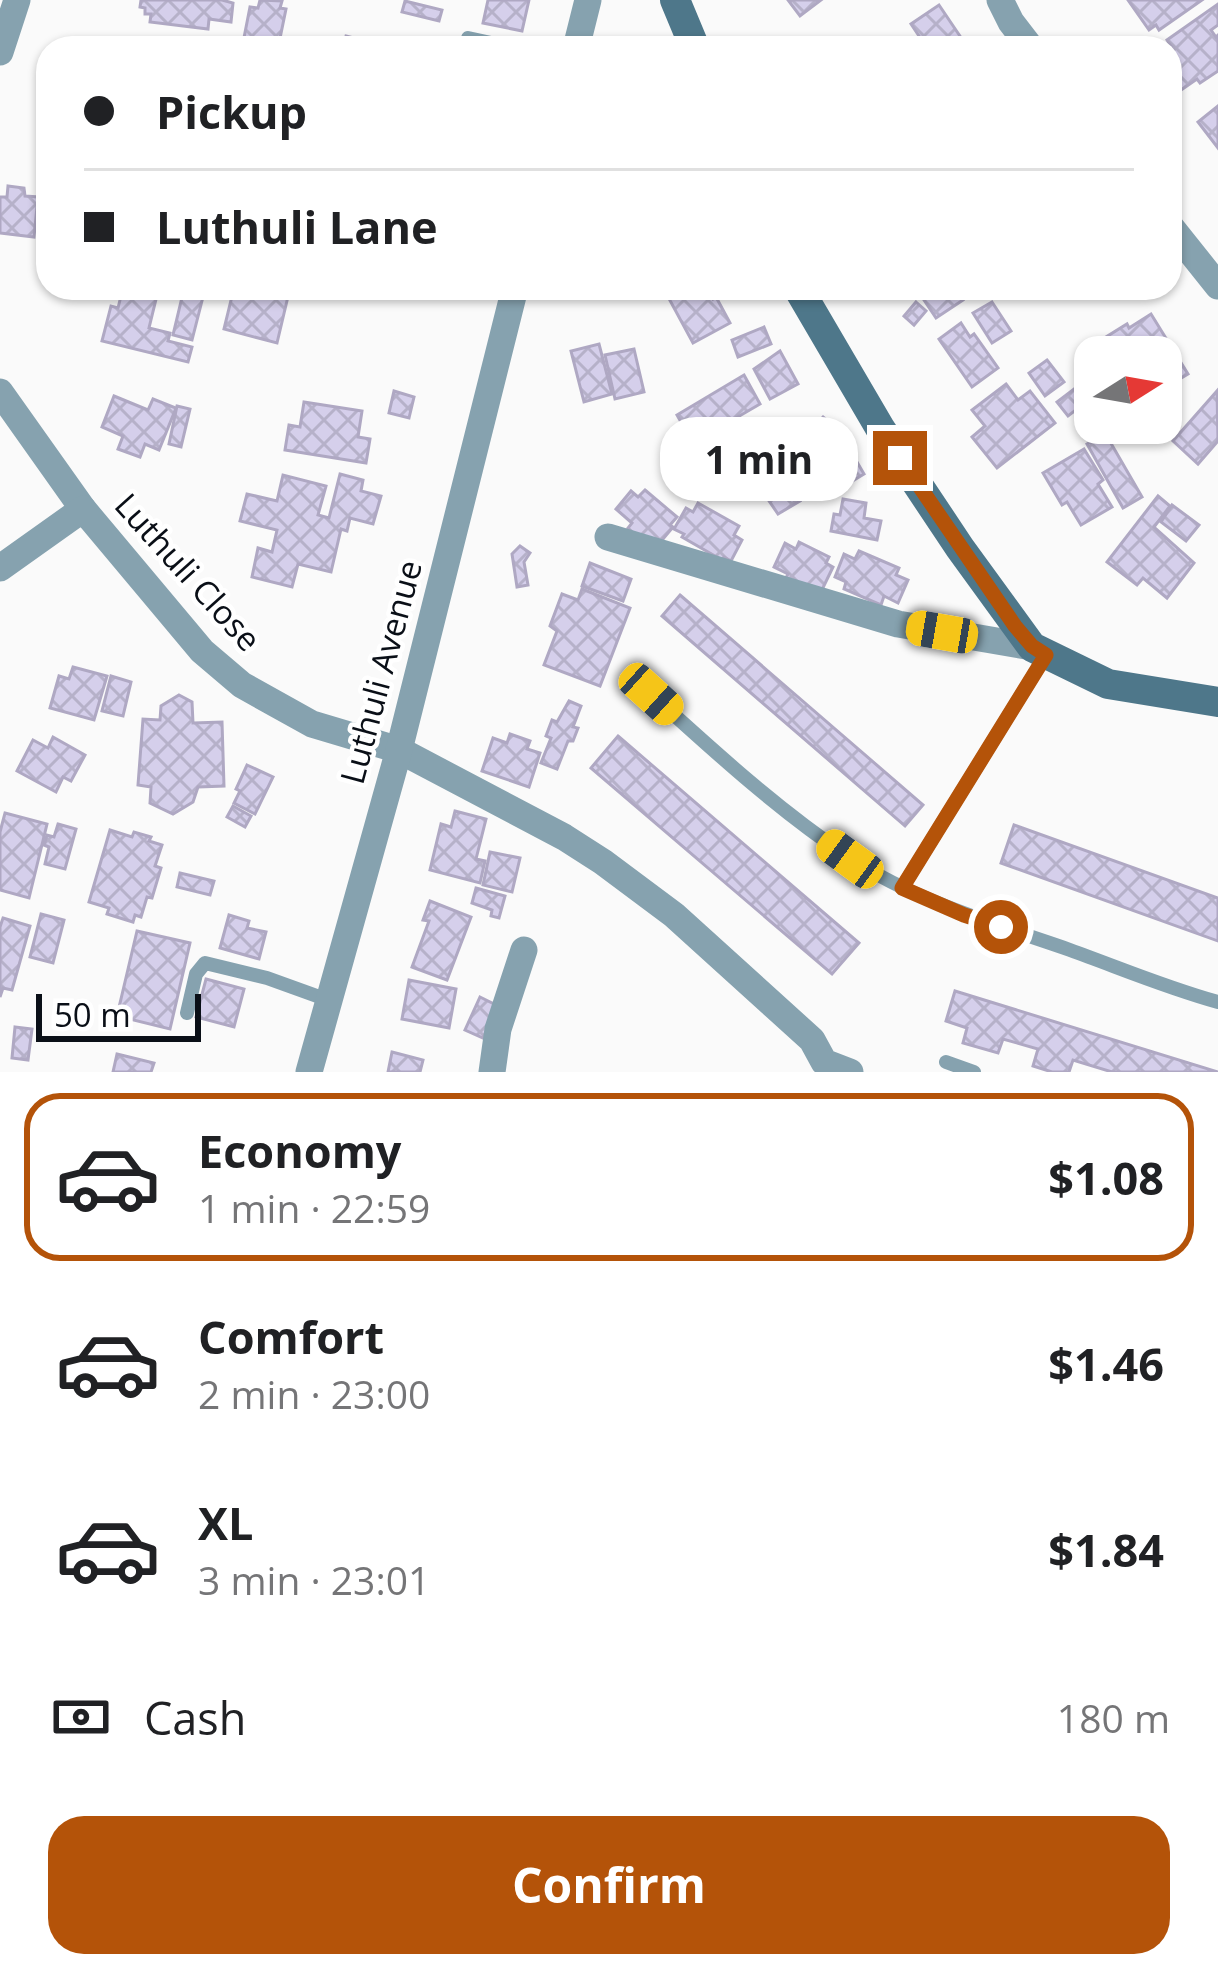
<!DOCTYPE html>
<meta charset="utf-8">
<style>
body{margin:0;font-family:"Open Sans",sans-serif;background:#f2f2f2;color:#202124;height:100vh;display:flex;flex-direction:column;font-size:45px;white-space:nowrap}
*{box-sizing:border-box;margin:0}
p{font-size:39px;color:#757577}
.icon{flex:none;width:66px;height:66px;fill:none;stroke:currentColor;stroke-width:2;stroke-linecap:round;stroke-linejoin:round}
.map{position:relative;height:1072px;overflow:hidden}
.sheet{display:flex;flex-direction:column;background:#fff;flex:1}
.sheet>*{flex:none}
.hud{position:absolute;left:36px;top:36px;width:1146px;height:264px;border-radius:36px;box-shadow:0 3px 9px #0004;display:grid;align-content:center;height:264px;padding:0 48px;background:#fff}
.needle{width:78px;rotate:79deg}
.buttons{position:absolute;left:1074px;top:336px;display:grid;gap:24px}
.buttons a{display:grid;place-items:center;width:108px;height:108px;border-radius:24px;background:#fff;box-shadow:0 3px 9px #0004;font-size:60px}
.scale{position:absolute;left:36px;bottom:30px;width:165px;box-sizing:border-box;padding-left:12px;border:6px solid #0a0f17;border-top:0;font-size:33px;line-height:42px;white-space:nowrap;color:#0a0f17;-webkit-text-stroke:9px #fff;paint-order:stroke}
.end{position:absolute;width:54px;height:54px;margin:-27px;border:15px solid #b45309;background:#fff;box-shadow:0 0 0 6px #fff}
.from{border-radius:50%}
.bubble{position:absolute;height:84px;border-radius:36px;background:#fff;box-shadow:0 3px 9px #0004;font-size:39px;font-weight:700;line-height:84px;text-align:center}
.car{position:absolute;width:36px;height:72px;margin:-36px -18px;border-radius:15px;box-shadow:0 0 9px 3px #0007;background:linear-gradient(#f5c518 24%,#345 0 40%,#f5c518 0 76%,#345 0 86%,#f5c518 0)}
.hud b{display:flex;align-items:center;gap:42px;height:114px;font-size:45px}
.hud b+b{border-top:3px solid #e0e0e0}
.hud i{width:30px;height:30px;background:#202124}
ul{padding:21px 0 0;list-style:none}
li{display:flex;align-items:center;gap:36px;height:168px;margin:0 24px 18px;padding:0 24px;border:6px solid transparent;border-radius:36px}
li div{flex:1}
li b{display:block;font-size:45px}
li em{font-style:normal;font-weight:700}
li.selected{border-color:#b45309}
li>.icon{width:108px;height:108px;stroke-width:1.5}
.pay{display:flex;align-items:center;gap:30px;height:132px;padding:0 48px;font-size:45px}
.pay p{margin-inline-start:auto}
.button{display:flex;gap:24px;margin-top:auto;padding:24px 48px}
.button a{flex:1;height:138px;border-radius:36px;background:#b45309;color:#fff;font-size:48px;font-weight:700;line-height:138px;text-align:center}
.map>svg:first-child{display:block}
.building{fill:url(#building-cross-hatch);stroke:#afa8c3;stroke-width:3}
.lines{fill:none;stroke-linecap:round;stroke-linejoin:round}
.lane{stroke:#86a2af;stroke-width:14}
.street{stroke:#86a2af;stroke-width:27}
.secondary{stroke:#4e778a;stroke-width:30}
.route{stroke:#b45309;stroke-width:15}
.labels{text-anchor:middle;stroke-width:9;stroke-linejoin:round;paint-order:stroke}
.street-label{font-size:33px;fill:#0a0f17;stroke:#fff}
</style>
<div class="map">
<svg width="1218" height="1072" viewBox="0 0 1218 1072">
<defs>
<pattern id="building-cross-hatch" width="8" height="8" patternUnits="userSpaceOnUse" patternTransform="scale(3)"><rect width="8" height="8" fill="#d5cfeb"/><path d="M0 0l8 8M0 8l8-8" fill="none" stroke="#b6b1c9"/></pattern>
</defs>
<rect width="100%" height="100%" fill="#fafafa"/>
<g class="building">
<polygon points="141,0 222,0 233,3 231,22 209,19 208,29 150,22 151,14 145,14 145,8 140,7"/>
<polygon points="260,0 282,1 280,8 286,9 278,48 242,48 250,7 258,8"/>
<polygon points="488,0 529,0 522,31 483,23"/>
<polygon points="788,0 821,0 800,16"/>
<polygon points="1128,0 1202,0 1159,30 1156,25 1149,30"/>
<polygon points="405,1 442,10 439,21 402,12"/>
<polygon points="1218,4 1218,25 1211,30 1216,37 1218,35 1218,71 1200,83 1197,79 1174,95 1170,89 1170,50 1172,48 1167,40"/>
<polygon points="939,5 968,48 927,48 911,24"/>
<polygon points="346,36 377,44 376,48 343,48"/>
<polygon points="1218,106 1218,148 1198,122"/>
<polygon points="8,186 24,188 25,196 38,197 34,237 0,233 0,197 7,197"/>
<polygon points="123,288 158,291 149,328 170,333 168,341 192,347 188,362 102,341 111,306 118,308"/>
<polygon points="234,288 290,288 277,343 224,329"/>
<polygon points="681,288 707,288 713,299 716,297 730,323 693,343 667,295"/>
<polygon points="916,288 970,288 960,295 963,300 936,318"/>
<polygon points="184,289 204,293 192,340 173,335"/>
<polygon points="916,302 926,311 914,325 904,316"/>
<polygon points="992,302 1011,331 992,343 973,313"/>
<polygon points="1151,314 1188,374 1161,390 1161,357 1126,357 1123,352 1116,357 1095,357 1095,366 1085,350 1127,324 1129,328"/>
<polygon points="961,323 970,337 974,334 998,368 972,387 939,339"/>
<polygon points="764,327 771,344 738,357 732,340"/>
<polygon points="599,344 612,394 584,402 571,351"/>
<polygon points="634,349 644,392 615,399 605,355"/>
<polygon points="780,351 798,384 770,399 754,369"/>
<polygon points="1084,354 1095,369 1095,375 1084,384 1080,379 1087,374 1077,360"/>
<polygon points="1047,360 1064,382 1045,396 1029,373"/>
<polygon points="744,375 760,404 693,443 677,415"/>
<polygon points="1006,384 1018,400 1030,391 1055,423 997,468 972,437 985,426 972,410"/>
<polygon points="1074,389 1085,403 1068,416 1057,402"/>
<polygon points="394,391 414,397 409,418 389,413"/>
<polygon points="1217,391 1218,441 1198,464 1173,441"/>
<polygon points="114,396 148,410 153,399 176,408 159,450 145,444 140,457 118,449 123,436 102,427"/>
<polygon points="304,402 362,411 358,437 370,439 366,463 285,450 289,425 300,427"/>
<polygon points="177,406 190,409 181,447 169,444"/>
<polygon points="823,417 854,444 836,463 806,436"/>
<polygon points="1105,433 1142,497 1123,508 1087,444"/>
<polygon points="786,443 791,464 766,469 762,447"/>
<polygon points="1084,449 1103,480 1098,484 1112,507 1081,525 1067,502 1062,505 1043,473"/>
<polygon points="818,462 832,480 814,494 806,483 813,477 808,470"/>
<polygon points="857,462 864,474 846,485 839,474"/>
<polygon points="771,472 782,487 788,483 800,501 778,514 756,482"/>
<polygon points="340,474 363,480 361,491 381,496 373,524 350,518 347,531 341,529 331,572 298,564 292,587 252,577 258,548 272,552 277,530 240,521 247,494 277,501 283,475 326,486 318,515 329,518"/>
<polygon points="645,490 677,517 670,525 673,527 658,545 649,547 628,528 632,523 616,509 631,491 638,497"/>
<polygon points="1158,496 1170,506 1154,527 1194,563 1167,598 1143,578 1137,585 1107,562"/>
<polygon points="843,499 866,503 864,518 881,521 877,540 831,531 834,514 840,515"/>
<polygon points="698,503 739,526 734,535 742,540 731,561 724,557 722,560 682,537 684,534 674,529 686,508 693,512"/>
<polygon points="1172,505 1199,525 1186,541 1161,522"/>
<polygon points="799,542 829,557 826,563 833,567 819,596 785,580 788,574 774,567 785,543 796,549"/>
<polygon points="520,546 530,553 524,562 528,585 517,587 512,554"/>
<polygon points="859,551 899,568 896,575 908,580 898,603 884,596 881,605 844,589 846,582 835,577 844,554 855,559"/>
<polygon points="590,563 631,579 623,601 582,586"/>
<polygon points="582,589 630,608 600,686 544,665 557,631 550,626 562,594 578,600"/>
<polygon points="680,595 923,805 905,826 662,616"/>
<polygon points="73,667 107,676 94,720 50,708 59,676 69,679"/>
<polygon points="111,676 131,682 123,716 102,711"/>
<polygon points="179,695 192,702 193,723 222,722 224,786 198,787 193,802 173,814 150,803 151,787 138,785 143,719 160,720 161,706"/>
<polygon points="569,701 581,706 573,727 578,728 573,741 568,741 557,769 541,763 551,738 546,736 552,720 557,722"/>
<polygon points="510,734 530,741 527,749 540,753 529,787 482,771 493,738 507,743"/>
<polygon points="618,736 859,943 832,974 591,768"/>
<polygon points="53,737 85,755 71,781 63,777 56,792 17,771 33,740 48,748"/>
<polygon points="247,765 273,777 255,814 234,803 240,791 236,789"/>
<polygon points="233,806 251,816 245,827 227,817"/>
<polygon points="455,811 486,819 476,859 485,861 480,883 430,870 441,824 451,827"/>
<polygon points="5,813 47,824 29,898 0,890 0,832"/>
<polygon points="58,824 76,829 65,869 45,864 49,847 44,845 47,835 54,837"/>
<polygon points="1014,825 1218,898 1218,941 1001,863"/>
<polygon points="110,830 132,837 134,832 151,837 149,841 162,845 155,866 161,868 152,898 147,897 141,917 135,915 133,922 107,914 109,908 89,902"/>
<polygon points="490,852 520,858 512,892 483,885"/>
<polygon points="180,873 214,881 210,895 177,887"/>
<polygon points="476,888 505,896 499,918 491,916 492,910 472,903"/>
<polygon points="430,901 471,917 447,980 412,967 429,921 423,920"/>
<polygon points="41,914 64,920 53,963 30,957"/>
<polygon points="229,915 249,921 247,928 266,932 259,959 220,948"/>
<polygon points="3,918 30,926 12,990 3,988 0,997 0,927"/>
<polygon points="137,931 190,943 170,1029 117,1016"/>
<polygon points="206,979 244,989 234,1027 196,1017"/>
<polygon points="409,980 456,989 449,1028 402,1019"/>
<polygon points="955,991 1218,1072 1112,1072 1073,1060 1069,1072 1052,1072 1033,1066 1038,1049 1003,1039 998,1053 963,1043 967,1028 946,1021"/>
<polygon points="480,997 498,1006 483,1038 465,1030"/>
<polygon points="15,1027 32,1029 28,1060 12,1058"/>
<polygon points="392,1052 423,1060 420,1072 388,1072"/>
<polygon points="117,1054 154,1063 151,1072 113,1072"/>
</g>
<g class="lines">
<g class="lane">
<polyline points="468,38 514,48"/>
<path d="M651,694C715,752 778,810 850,858C917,902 995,924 1070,950C1120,968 1167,988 1218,1002"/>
<polyline points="902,888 1046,655"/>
<polyline points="187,1013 196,974 205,963 267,978 328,1000"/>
<polyline points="946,1062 974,1072"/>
</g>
<g class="street">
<polyline points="1000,0 1011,22 1031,48"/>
<polyline points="576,48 588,0"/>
<polyline points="0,52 17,0"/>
<polyline points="1170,226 1218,286"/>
<polyline points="0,392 83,509"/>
<polyline points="608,537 898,624 1032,647"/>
<polyline points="0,568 83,509 202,651 242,685 312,724 399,750 564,837 603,862 674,915 812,1040 824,1062 850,1072"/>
<polyline points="309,1072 399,750 515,288"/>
<polyline points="492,1072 498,1029 524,950"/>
</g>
<g class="secondary">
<polyline points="675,0 695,48"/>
<polyline points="798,288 880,428 960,548 1032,647 1108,684 1218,702"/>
</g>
</g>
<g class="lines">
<polyline class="route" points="900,458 1015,626 1032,646 1046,655 902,888 964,915 1001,927"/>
</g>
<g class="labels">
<g class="street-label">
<text transform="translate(188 572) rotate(48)" y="12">Luthuli Close</text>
<text transform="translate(381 672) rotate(-75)" y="12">Luthuli Avenue</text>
</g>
</g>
</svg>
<div class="buttons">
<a><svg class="needle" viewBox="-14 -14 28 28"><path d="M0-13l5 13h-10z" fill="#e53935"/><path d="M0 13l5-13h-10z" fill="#757577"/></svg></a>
</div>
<div class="scale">50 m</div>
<i class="end from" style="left:1001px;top:927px"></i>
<i class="end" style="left:900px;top:458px"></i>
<div class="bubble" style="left:660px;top:417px;width:198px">1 min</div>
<i class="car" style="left:942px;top:632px;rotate:280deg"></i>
<i class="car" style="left:651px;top:694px;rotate:132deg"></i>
<i class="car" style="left:850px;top:859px;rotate:306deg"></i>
<div class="hud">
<b><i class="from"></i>Pickup</b>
<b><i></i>Luthuli Lane</b>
</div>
</div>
<section class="sheet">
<ul>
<li class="selected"><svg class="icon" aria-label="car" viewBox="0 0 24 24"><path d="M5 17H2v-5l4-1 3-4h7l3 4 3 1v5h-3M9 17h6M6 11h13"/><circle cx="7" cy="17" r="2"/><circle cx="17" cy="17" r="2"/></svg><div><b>Economy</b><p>1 min · 22:59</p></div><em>$1.08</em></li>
<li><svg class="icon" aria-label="car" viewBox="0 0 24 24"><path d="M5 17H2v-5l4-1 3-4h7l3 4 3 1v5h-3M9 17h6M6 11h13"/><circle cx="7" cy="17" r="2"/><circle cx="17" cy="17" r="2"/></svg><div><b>Comfort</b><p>2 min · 23:00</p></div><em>$1.46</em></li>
<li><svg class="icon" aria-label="car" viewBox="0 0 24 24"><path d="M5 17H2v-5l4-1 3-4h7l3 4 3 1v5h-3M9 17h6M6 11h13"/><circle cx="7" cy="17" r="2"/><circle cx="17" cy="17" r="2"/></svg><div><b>XL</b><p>3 min · 23:01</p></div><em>$1.84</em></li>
</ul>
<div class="pay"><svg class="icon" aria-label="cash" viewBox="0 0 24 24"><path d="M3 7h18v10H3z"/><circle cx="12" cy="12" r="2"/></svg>Cash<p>180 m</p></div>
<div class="button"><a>Confirm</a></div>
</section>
